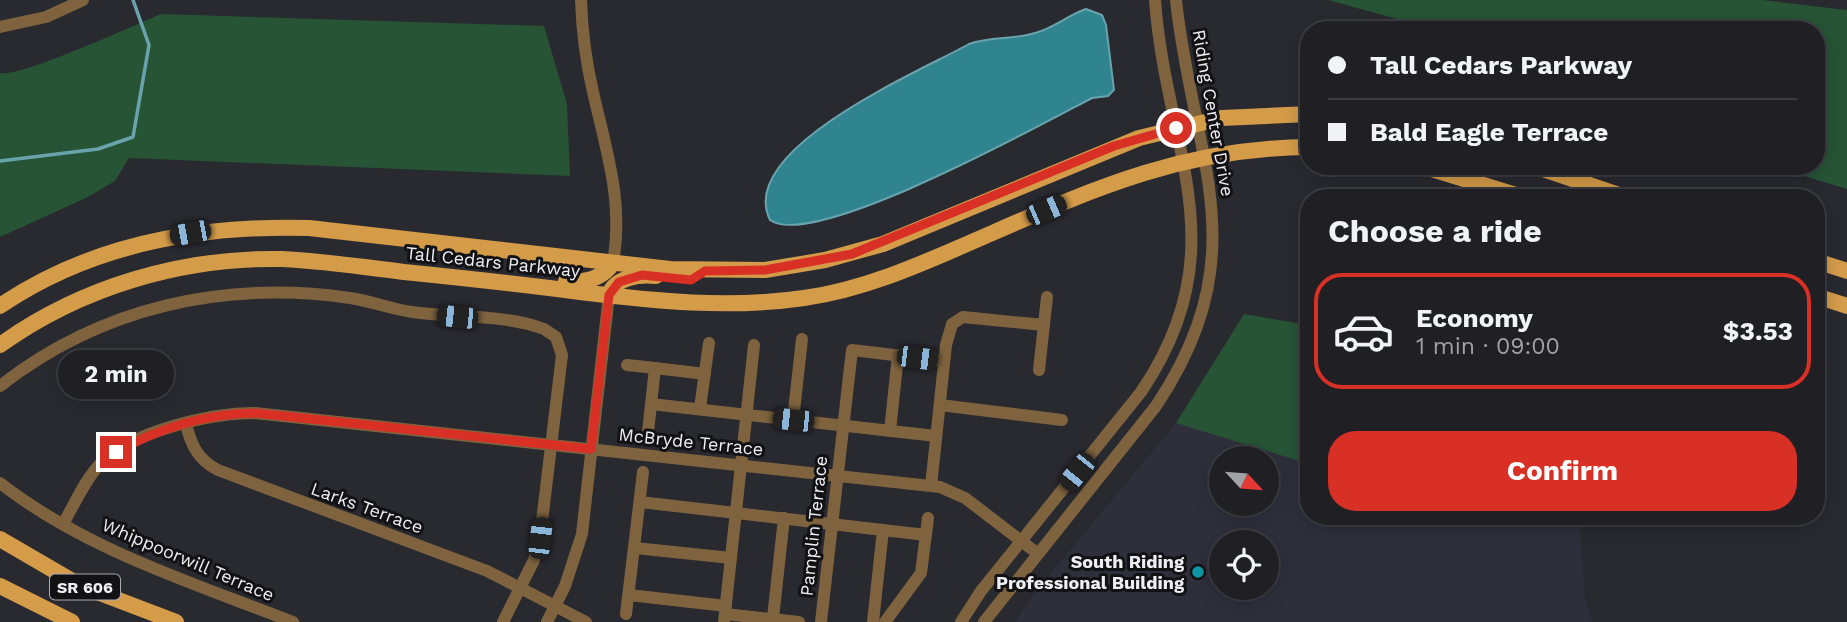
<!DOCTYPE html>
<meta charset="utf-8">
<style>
body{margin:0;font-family:"Work Sans",sans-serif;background:#27272c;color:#f1f3f6;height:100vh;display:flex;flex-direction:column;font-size:26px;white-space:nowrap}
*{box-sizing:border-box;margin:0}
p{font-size:23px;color:#a1a2a6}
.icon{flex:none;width:38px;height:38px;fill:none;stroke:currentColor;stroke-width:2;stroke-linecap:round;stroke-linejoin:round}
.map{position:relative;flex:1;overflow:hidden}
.side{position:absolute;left:1300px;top:189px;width:525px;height:336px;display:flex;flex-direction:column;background:#1f1f24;border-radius:28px;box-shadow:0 4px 18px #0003,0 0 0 2px #3c3d41}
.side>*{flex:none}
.hud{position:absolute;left:1300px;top:21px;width:525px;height:154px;border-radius:28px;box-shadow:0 4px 18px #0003,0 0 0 2px #3c3d41;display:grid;align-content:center;height:154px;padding:0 28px;background:#1f1f24}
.needle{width:46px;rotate:116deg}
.buttons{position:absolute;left:1209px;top:446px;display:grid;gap:14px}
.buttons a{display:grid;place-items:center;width:70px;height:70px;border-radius:50%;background:#1f1f24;box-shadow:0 4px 18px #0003,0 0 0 2px #3c3d41;font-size:35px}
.end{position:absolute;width:32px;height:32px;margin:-16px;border:9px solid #d93025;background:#fff;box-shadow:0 0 0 4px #fff}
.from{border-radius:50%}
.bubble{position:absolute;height:49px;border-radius:24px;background:#1f1f24;box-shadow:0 4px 18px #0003,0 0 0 2px #3c3d41;font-size:23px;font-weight:700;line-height:49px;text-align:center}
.car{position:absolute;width:21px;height:42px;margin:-21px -10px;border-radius:9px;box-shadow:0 0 5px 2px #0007;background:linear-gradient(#222 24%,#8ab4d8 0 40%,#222 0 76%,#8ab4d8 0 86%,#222 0)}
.hud b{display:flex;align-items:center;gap:24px;height:66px;font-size:26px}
.hud b+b{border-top:2px solid #3c3d41}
.hud i{width:18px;height:18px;background:#f1f3f6}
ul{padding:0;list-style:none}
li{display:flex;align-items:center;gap:21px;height:116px;margin:0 14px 10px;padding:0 14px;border:4px solid transparent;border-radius:28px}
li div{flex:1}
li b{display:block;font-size:26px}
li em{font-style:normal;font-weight:700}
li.on{border-color:#d93025}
li>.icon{width:63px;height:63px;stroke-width:1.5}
h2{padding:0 28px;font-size:32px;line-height:84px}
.primary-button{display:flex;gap:14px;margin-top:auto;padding:14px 28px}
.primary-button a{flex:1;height:80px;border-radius:28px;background:#d93025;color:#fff;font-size:28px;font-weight:700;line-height:80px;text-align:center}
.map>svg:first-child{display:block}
.built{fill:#2f2f3c;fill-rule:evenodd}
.green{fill:#265435}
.water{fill:#30848f;stroke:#69a4ad;stroke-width:2}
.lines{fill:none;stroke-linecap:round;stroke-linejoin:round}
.stream{stroke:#69a4ad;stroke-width:3.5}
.minor{stroke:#7e633e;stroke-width:12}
.major{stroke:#d49b49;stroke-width:16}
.route{stroke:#d93025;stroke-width:9}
.culture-dot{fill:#0f9aa8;stroke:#121215;stroke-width:2.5}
.labels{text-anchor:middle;stroke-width:6;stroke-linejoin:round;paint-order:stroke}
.shield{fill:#121215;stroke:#acacb0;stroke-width:2}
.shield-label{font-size:16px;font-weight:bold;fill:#eeeef3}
.street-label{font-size:18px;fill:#eeeef3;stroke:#121215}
.poi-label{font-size:18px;font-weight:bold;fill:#eeeef3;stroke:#121215;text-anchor:end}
</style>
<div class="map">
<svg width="1847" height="622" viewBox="0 0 1847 622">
<rect width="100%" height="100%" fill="#292930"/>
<path class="built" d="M1176,423L1309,464V516H1579L1585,599L1593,622H1015L1031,597ZM1222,458H1267V504H1222ZM1222,542H1267V588H1222Z"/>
<g class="green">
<polygon points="1328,0 1762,0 1847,10 1847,189 1771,166 1816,166 1816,30 1423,30 1422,26"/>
<path d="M161,14L544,26L567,104L570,176L129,158L115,181L86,198L0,237V73C20,78 134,25 161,14Z"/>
<polygon points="1244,314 1309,325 1309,464 1176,423"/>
</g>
<path class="water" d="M1086,9L1102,15L1106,25L1114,90L1108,96L1092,98C1042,124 813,251 770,220C735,149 921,71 969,44C991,36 1013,40 1035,33C1054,28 1068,15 1086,9Z"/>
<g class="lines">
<polyline class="stream" points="0,161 98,149 133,137 149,45 133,0"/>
<g class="minor">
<path d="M581,0C582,31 586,62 593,92C606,150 624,202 613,263"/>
<polyline points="0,27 46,17 83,0"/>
<polyline points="627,365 655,368 648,432"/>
<polyline points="655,368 705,374"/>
<polyline points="1039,370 1047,297"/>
<path d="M0,386C101,307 224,280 350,298C371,301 391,309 412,312C454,318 504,314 544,329L556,337L562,355L540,538L534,560L503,622"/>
<polyline points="651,404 936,436"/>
<polyline points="940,405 1062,420"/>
<polyline points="700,408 709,343"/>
<polyline points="793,420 802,339"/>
<path d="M186,424C191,445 198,460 218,470L487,571L586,622"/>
<polyline points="890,431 898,355"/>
<path d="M0,483C86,550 193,583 293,622"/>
<polyline points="931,486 946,345 952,324 963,317 1044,325"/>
<polyline points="640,502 926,535"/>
<path d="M63,524C74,505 85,480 100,464C132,431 211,413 255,413L940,487L965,498L1037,553"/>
<polyline points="635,548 731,558"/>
<polyline points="629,595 726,606"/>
<polyline points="626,614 643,472"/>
<polyline points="725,614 799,622"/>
<polyline points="773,618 784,518"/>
<polyline points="547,622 565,586 582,534 609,295"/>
<polyline points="724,622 754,345"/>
<polyline points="821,622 852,350 944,361"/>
<polyline points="873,622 883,530"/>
<polyline points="885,622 921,573 928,518"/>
<path d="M961,622L981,591L1141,392C1239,248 1166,151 1155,0"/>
<path d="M984,622L1156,406C1259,251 1193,161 1176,0"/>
</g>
<g class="major">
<polyline points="1422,166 1526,198"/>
<polyline points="1534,166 1628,198"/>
<polyline points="1816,261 1847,271"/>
<path d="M566,281C585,283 602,279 613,263"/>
<path d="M609,295C615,277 640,274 656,276"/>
<polyline points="1816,296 1847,306"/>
<path d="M0,306C91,244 201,225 309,228L670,269L765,270L825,260L883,244L1139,138L1222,118L1309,114"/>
<path d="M0,345C81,287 182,257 282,259C323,261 364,267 404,272C463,278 521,284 580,292C655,301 728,309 804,298C869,289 930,260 990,234C1099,186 1188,148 1309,147"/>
<polyline points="0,539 79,585 176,622"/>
<polyline points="0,586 72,622"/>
</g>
</g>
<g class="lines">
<path class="route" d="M116,452C157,429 208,413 255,413L591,449L609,295L619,282L642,275L691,280L705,271L765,270L852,254L1114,146L1176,128"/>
</g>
<circle class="culture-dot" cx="1198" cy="572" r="7"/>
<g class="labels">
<rect class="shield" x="50" y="574.5" width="70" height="25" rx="5"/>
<g class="shield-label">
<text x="85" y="593">SR 606</text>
</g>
<g class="street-label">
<text transform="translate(1213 113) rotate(80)" y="6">Riding Center Drive</text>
<text transform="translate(493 262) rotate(6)" y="6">Tall Cedars Parkway</text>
<text transform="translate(691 442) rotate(6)" y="6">McBryde Terrace</text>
<text transform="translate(367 508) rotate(20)" y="6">Larks Terrace</text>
<text transform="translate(814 526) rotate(-84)" y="6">Pamplin Terrace</text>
<text transform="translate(188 560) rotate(23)" y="6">Whippoorwill Terrace</text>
</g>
<g class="poi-label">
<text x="1184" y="568">South Riding<tspan x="1184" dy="21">Professional Building</tspan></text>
</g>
</g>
</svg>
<div class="buttons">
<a><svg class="needle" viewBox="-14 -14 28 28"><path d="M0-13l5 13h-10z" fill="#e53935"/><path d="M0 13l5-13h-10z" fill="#a1a2a6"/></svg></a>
<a><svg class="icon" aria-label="locate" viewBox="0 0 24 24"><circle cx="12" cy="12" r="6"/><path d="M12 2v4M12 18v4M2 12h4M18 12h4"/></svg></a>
</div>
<i class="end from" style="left:1176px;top:128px"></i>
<i class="end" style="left:116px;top:452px"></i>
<div class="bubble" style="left:58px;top:350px;width:116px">2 min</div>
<i class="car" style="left:1046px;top:210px;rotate:67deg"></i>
<i class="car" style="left:190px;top:233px;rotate:259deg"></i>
<i class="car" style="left:457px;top:317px;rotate:276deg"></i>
<i class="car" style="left:917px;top:358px;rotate:97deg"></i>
<i class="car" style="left:793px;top:420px;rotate:276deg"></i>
<i class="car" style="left:1077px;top:472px;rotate:219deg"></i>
<i class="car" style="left:540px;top:538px;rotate:7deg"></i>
<div class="hud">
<b><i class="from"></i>Tall Cedars Parkway</b>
<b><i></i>Bald Eagle Terrace</b>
</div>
<section class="side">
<h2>Choose a ride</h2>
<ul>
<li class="on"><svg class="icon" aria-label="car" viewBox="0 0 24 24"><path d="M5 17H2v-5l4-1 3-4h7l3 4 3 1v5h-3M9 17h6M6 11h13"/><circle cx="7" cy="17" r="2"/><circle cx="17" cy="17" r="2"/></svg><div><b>Economy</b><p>1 min · 09:00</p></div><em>$3.53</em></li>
</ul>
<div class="primary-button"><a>Confirm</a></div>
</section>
</div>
